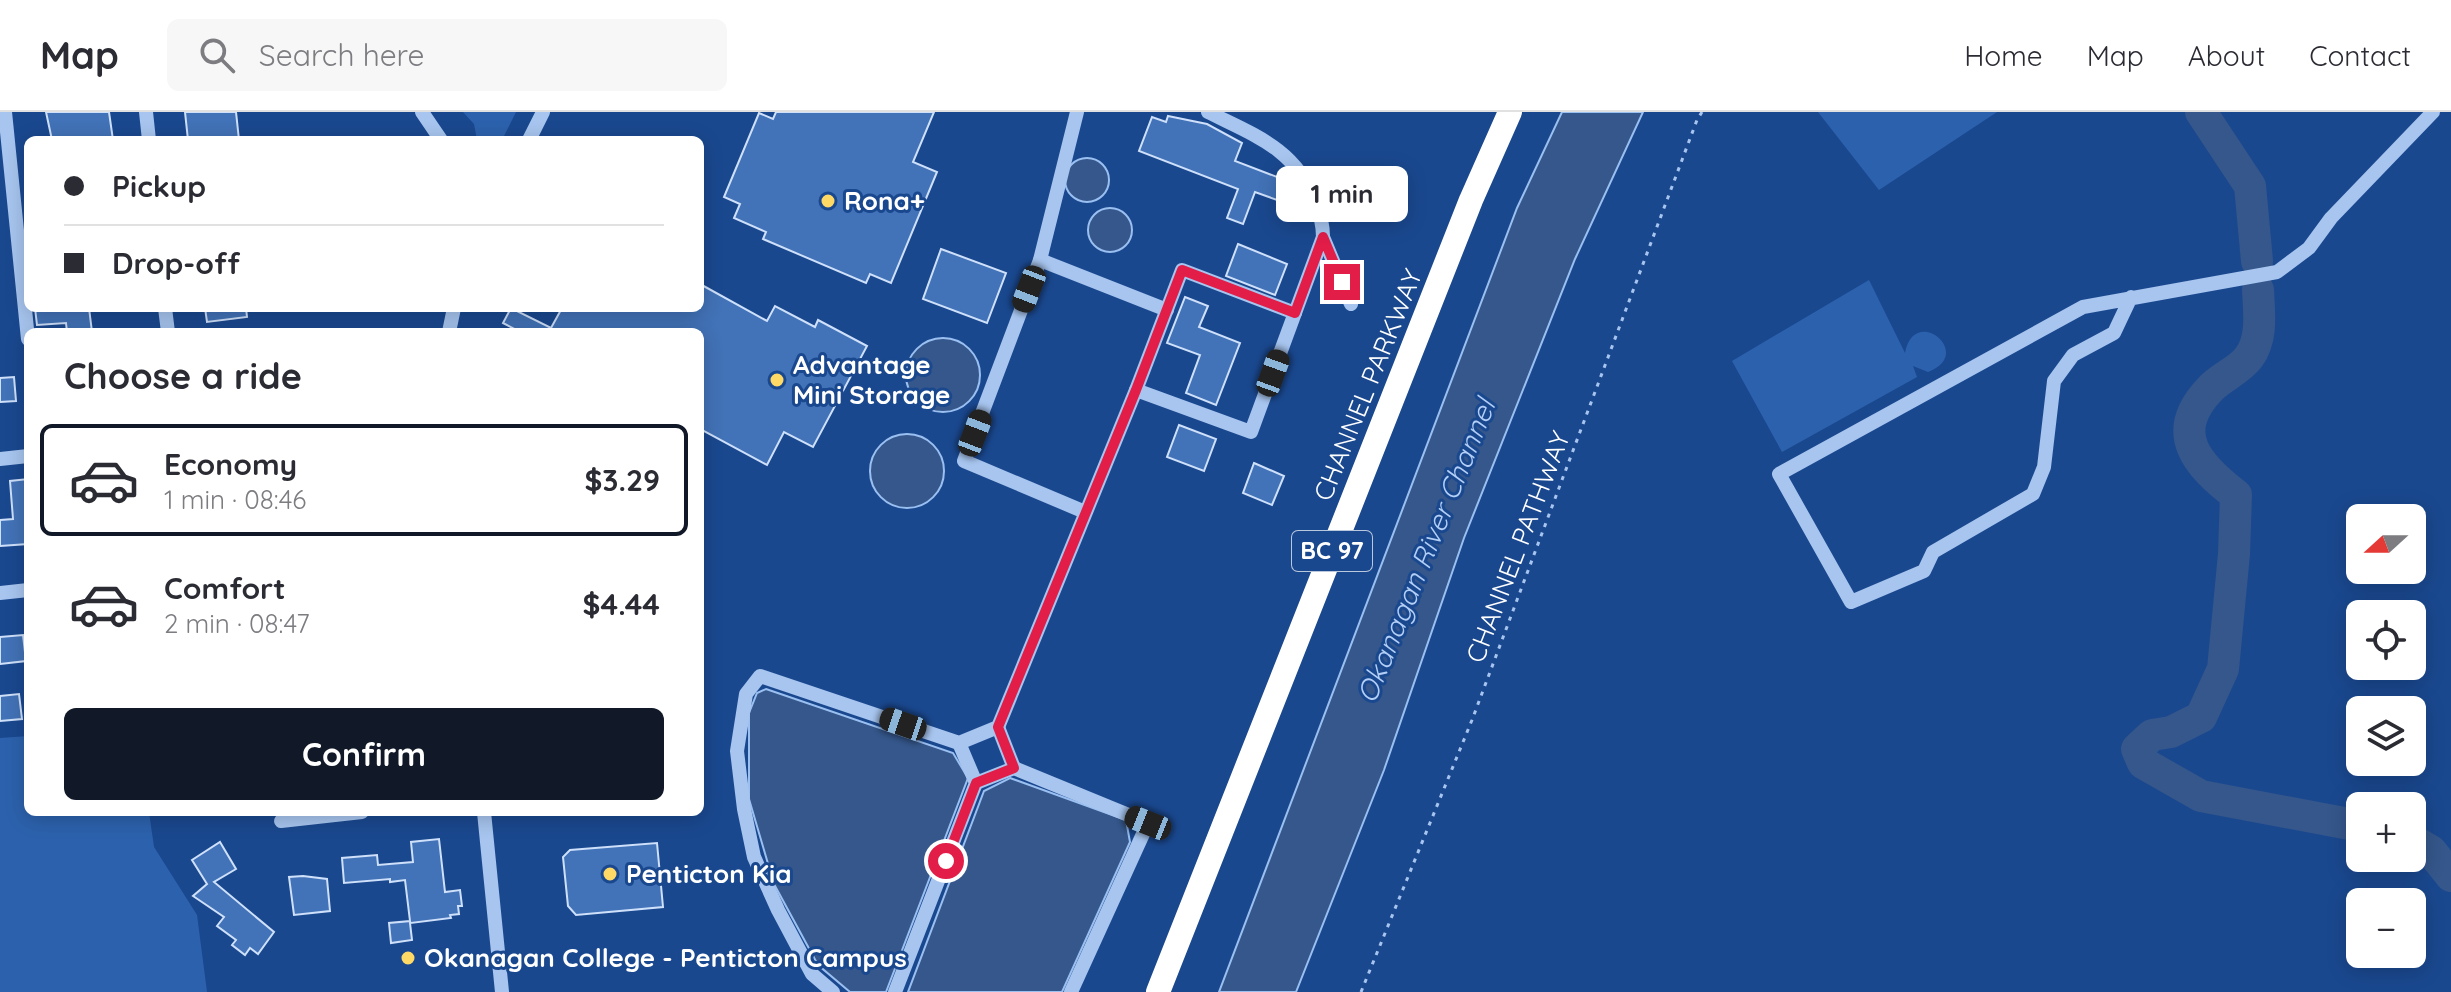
<!DOCTYPE html>
<meta charset="utf-8">
<style>
body{margin:0;font-family:Quicksand,sans-serif;background:#f7f7f7;color:#2b2b33;height:100vh;display:flex;flex-direction:column;font-size:30px;white-space:nowrap}
*{box-sizing:border-box;margin:0}
p{font-size:26px;color:#7c7c81}
.icon{flex:none;width:44px;height:44px;fill:none;stroke:currentColor;stroke-width:2;stroke-linecap:round;stroke-linejoin:round}
.map{position:relative;flex:1;overflow:hidden}
.panel{position:absolute;left:24px;top:216px;width:680px;height:488px;display:flex;flex-direction:column;background:#fff;border-radius:12px;box-shadow:0 4px 20px #0003}
.panel>*{flex:none}
.top-card{position:absolute;left:24px;top:24px;width:680px;height:176px;border-radius:12px;box-shadow:0 4px 20px #0003;display:grid;align-content:center;height:176px;padding:0 40px;background:#fff}
.needle{width:52px;rotate:249deg}
.buttons{position:absolute;left:2346px;top:392px;display:grid;gap:16px}
.buttons a{display:grid;place-items:center;width:80px;height:80px;border-radius:12px;background:#fff;box-shadow:0 4px 20px #0003;font-size:40px}
.end{position:absolute;width:36px;height:36px;margin:-18px;border:10px solid #e11d48;background:#fff;box-shadow:0 0 0 4px #fff}
.from{border-radius:50%}
.bubble{position:absolute;height:56px;border-radius:12px;background:#fff;box-shadow:0 4px 20px #0003;font-size:26px;font-weight:700;line-height:56px;text-align:center}
.car{position:absolute;width:24px;height:48px;margin:-24px -12px;border-radius:10px;box-shadow:0 0 6px 2px #0007;background:linear-gradient(#222 24%,#8ab4d8 0 40%,#222 0 76%,#8ab4d8 0 86%,#222 0)}
.top-card b{display:flex;align-items:center;gap:28px;height:76px;font-size:30px}
.top-card b+b{border-top:2px solid #e1e1e2}
.top-card i{width:20px;height:20px;background:#2b2b33}
ul{padding:0;list-style:none}
li{display:flex;align-items:center;gap:24px;height:112px;margin:0 16px 12px;padding:0 24px;border:4px solid transparent;border-radius:12px}
li div{flex:1}
li b{display:block;font-size:30px}
li em{font-style:normal;font-weight:700}
li.active{border-color:#111827}
li>.icon{width:72px;height:72px;stroke-width:1.5}
h2{padding:0 40px;font-size:36px;line-height:96px}
.action{display:flex;gap:16px;margin-top:auto;padding:16px 40px}
.action a{flex:1;height:92px;border-radius:12px;background:#111827;color:#fff;font-size:32px;font-weight:700;line-height:92px;text-align:center}
header{display:flex;align-items:center;gap:48px;box-sizing:border-box;height:112px;padding:0 40px;background:#fff;border-bottom:2px solid #e1e1e2}
header strong{font-size:38px}
nav{display:flex;gap:44px;margin-inline-start:auto;font-size:28px}
.search{width:560px;height:72px;background:#f7f7f7;display:flex;align-items:center;gap:20px;box-sizing:border-box;padding:0 28px;border-radius:12px;color:#7c7c81;font-size:30px}
.map>svg:first-child{display:block}
.green{fill:#2c62ad}
.water{fill:#35578b;stroke:#9abff1;stroke-width:2}
.lines{fill:none;stroke-linecap:round;stroke-linejoin:round}
.river{stroke:#35578b;stroke-width:32}
.building{fill:#4272b7;stroke:#cee0fa;stroke-width:2}
.path{stroke:#a7c5ef;stroke-width:3;stroke-dasharray:4 6;stroke-linecap:butt}
.minor{stroke:#a7c5ef;stroke-width:14}
.highway{stroke:#fff;stroke-width:24}
.route{stroke:#e11d48;stroke-width:10}
.poi-dot{fill:#ffd965;stroke:#1a488f;stroke-width:3}
.labels{text-anchor:middle;stroke-width:6;stroke-linejoin:round;paint-order:stroke}
.shield{fill:#1a488f;stroke:#bac8dd;stroke-width:2}
.shield-label{font-size:24px;font-weight:bold;fill:#fff}
.poi-label{font-size:26px;font-weight:bold;fill:#fff;stroke:#1a488f;text-anchor:start}
.street-label{font-size:26px;fill:#fff;stroke:#1a488f}
.water-label{font-size:28px;font-style:italic;fill:#b3cff6;stroke:#1a488f}
</style>
<header>
<strong>Map</strong>
<div class="search"><svg class="icon" aria-label="search" viewBox="0 0 24 24"><circle cx="10" cy="10" r="6"/><path d="M15 15l6 6"/></svg>Search here</div>
<nav><a>Home</a><a>Map</a><a>About</a><a>Contact</a></nav>
</header>
<div class="map">
<svg width="2451" height="880" viewBox="0 0 2451 880">
<rect width="100%" height="100%" fill="#1a488f"/>
<g class="green">
<polygon points="463,0 516,0 502,28 477,28 474,12"/>
<polygon points="1818,0 1997,0 1879,78"/>
<path d="M1869,168L1905,241C1914,191 1976,242 1928,260L1913,254L1917,265L1782,340L1732,249Z"/>
<polygon points="28,624 28,700 149,700 154,735 197,803 207,880 0,880 0,626"/>
</g>
<g class="water">
<polygon points="1562,0 1643,0 1575,147 1464,426 1384,658 1296,880 1219,880 1517,96"/>
<circle cx="1087" cy="68" r="22"/>
<circle cx="1110" cy="118" r="22"/>
<circle cx="943" cy="263" r="37"/>
<circle cx="907" cy="359" r="37"/>
<polygon points="766,577 953,641 968,666 886,880 850,880 818,853 774,772 749,687 749,601 757,581"/>
<polygon points="1010,666 1126,708 1130,730 1062,880 908,880 984,679"/>
</g>
<g class="lines">
<g class="river">
<polyline points="2201,0 2250,74 2257,149"/>
<path d="M2258,178C2259,200 2263,226 2249,245C2240,258 2221,265 2210,277C2168,321 2197,353 2236,383L2234,442L2223,557L2201,605L2171,620L2152,623L2137,637L2143,651L2201,684L2360,714"/>
<polyline points="2412,728 2431,739 2451,764"/>
</g>
</g>
<g class="building">
<polygon points="46,0 109,0 113,28 52,28"/>
<polygon points="185,0 236,0 239,28 188,28"/>
<polygon points="776,0 934,0 913,50 937,60 891,171 870,162 866,171 763,127 766,120 734,106 740,92 724,85 759,1 773,7"/>
<polygon points="1168,4 1207,12 1242,31 1235,49 1285,68 1277,88 1255,80 1243,112 1227,106 1238,77 1139,39 1152,5 1166,10"/>
<polygon points="1238,132 1287,152 1275,183 1226,164"/>
<polygon points="941,137 1006,161 987,211 923,187"/>
<polygon points="700,172 767,209 775,194 815,215 818,208 867,234 813,335 784,320 767,353 700,317 700,220 520,220 503,211 511,196 551,216 562,196 700,196"/>
<polygon points="1185,185 1208,194 1199,215 1240,231 1216,293 1186,281 1200,243 1167,231"/>
<polygon points="35,196 56,196 57,199 89,196 92,220 67,220 66,211 37,213"/>
<polygon points="205,196 246,196 247,205 207,210"/>
<polygon points="14,265 16,289 0,290 0,266"/>
<polygon points="1179,313 1216,327 1204,359 1167,345"/>
<polygon points="1254,351 1284,364 1272,393 1243,381"/>
<polygon points="28,367 28,432 0,434 0,408 13,407 10,369"/>
<polygon points="23,523 26,549 0,552 0,525"/>
<polygon points="19,582 22,607 0,609 0,584"/>
<polygon points="439,727 445,780 460,778 462,794 458,794 459,802 450,803 451,806 410,811 412,828 391,831 389,811 410,809 405,768 390,770 390,767 344,771 342,746 377,743 378,753 413,750 411,730"/>
<polygon points="220,730 236,757 214,770 274,820 258,842 250,836 245,843 232,833 236,828 217,814 224,805 193,784 207,772 192,748"/>
<polygon points="657,731 663,795 576,803 568,794 563,745 570,738"/>
<polygon points="303,764 327,767 330,799 294,803 289,765"/>
</g>
<g class="lines">
<polyline class="path" points="1361,880 1472,608 1697,8 1702,0"/>
<g class="minor">
<polyline points="5,0 28,227"/>
<polyline points="146,0 149,28"/>
<polyline points="422,0 441,28"/>
<polyline points="1077,0 1040,148 964,349 1085,400"/>
<polyline points="529,28 543,0"/>
<polyline points="1323,125 1351,192"/>
<polyline points="1040,148 1167,198"/>
<polyline points="2131,185 2114,221 2073,243 2054,269 2044,355 2033,382 1933,440 1924,459 1851,490 1779,362 2083,195 2277,160 2309,136 2331,106 2433,0"/>
<polyline points="165,196 168,220"/>
<polyline points="449,220 454,196"/>
<polyline points="1136,278 1182,158 1295,201"/>
<polyline points="0,347 28,344"/>
<polyline points="0,481 28,478"/>
<polyline points="998,615 1014,656"/>
<polyline points="976,671 1014,656 1148,711 1071,880"/>
<polyline points="484,700 502,880"/>
<polyline points="281,709 362,700"/>
<path d="M833,880L812,862L778,798L754,745L744,697L737,639L746,582L760,564L959,631L998,615L1136,278L1251,320L1323,125C1323,113 1320,101 1315,89C1296,37 1254,23 1208,0"/>
<polyline points="895,880 976,671 959,631"/>
</g>
<polyline class="highway" points="1158,880 1471,88 1510,0"/>
</g>
<g class="lines">
<polyline class="route" points="946,749 976,671 1014,656 998,615 1136,278 1182,158 1295,201 1323,125 1342,170"/>
</g>
<g class="poi-dot">
<circle cx="828" cy="89" r="8"/>
<circle cx="777" cy="268" r="8"/>
<circle cx="610" cy="762" r="8"/>
<circle cx="408" cy="846" r="8"/>
</g>
<g class="labels">
<rect class="shield" x="1292" y="419" width="80" height="40" rx="6"/>
<g class="shield-label">
<text x="1332" y="447">BC 97</text>
</g>
<g class="poi-label">
<text x="844" y="98">Rona+</text>
<text x="793" y="262">Advantage<tspan x="793" dy="30">Mini Storage</tspan></text>
<text x="626" y="771">Penticton Kia</text>
<text x="424" y="855">Okanagan College - Penticton Campus</text>
</g>
<g class="street-label">
<text transform="translate(1368 273) rotate(-68)" y="9">CHANNEL PARKWAY</text>
<text transform="translate(1518 435) rotate(-69)" y="9">CHANNEL PATHWAY</text>
</g>
<g class="water-label">
<text transform="translate(1426 439) rotate(-68)" y="10">Okanagan River Channel</text>
</g>
</g>
</svg>
<div class="buttons">
<a><svg class="needle" viewBox="-14 -14 28 28"><path d="M0-13l5 13h-10z" fill="#e53935"/><path d="M0 13l5-13h-10z" fill="#7c7c81"/></svg></a>
<a><svg class="icon" aria-label="locate" viewBox="0 0 24 24"><circle cx="12" cy="12" r="6"/><path d="M12 2v4M12 18v4M2 12h4M18 12h4"/></svg></a>
<a><svg class="icon" aria-label="layers" viewBox="0 0 24 24"><path d="M12 4l9 5-9 5-9-5zM3 14l9 5 9-5"/></svg></a>
<a>+</a>
<a>−</a>
</div>
<i class="end from" style="left:946px;top:749px"></i>
<i class="end" style="left:1342px;top:170px"></i>
<div class="bubble" style="left:1276px;top:54px;width:132px">1 min</div>
<i class="car" style="left:1029px;top:177px;rotate:201deg"></i>
<i class="car" style="left:1273px;top:261px;rotate:20deg"></i>
<i class="car" style="left:975px;top:321px;rotate:21deg"></i>
<i class="car" style="left:903px;top:612px;rotate:289deg"></i>
<i class="car" style="left:1148px;top:711px;rotate:292deg"></i>
<div class="top-card">
<b><i class="from"></i>Pickup</b>
<b><i></i>Drop-off</b>
</div>
<section class="panel">
<h2>Choose a ride</h2>
<ul>
<li class="active"><svg class="icon" aria-label="car" viewBox="0 0 24 24"><path d="M5 17H2v-5l4-1 3-4h7l3 4 3 1v5h-3M9 17h6M6 11h13"/><circle cx="7" cy="17" r="2"/><circle cx="17" cy="17" r="2"/></svg><div><b>Economy</b><p>1 min · 08:46</p></div><em>$3.29</em></li>
<li><svg class="icon" aria-label="car" viewBox="0 0 24 24"><path d="M5 17H2v-5l4-1 3-4h7l3 4 3 1v5h-3M9 17h6M6 11h13"/><circle cx="7" cy="17" r="2"/><circle cx="17" cy="17" r="2"/></svg><div><b>Comfort</b><p>2 min · 08:47</p></div><em>$4.44</em></li>
</ul>
<div class="action"><a>Confirm</a></div>
</section>
</div>
